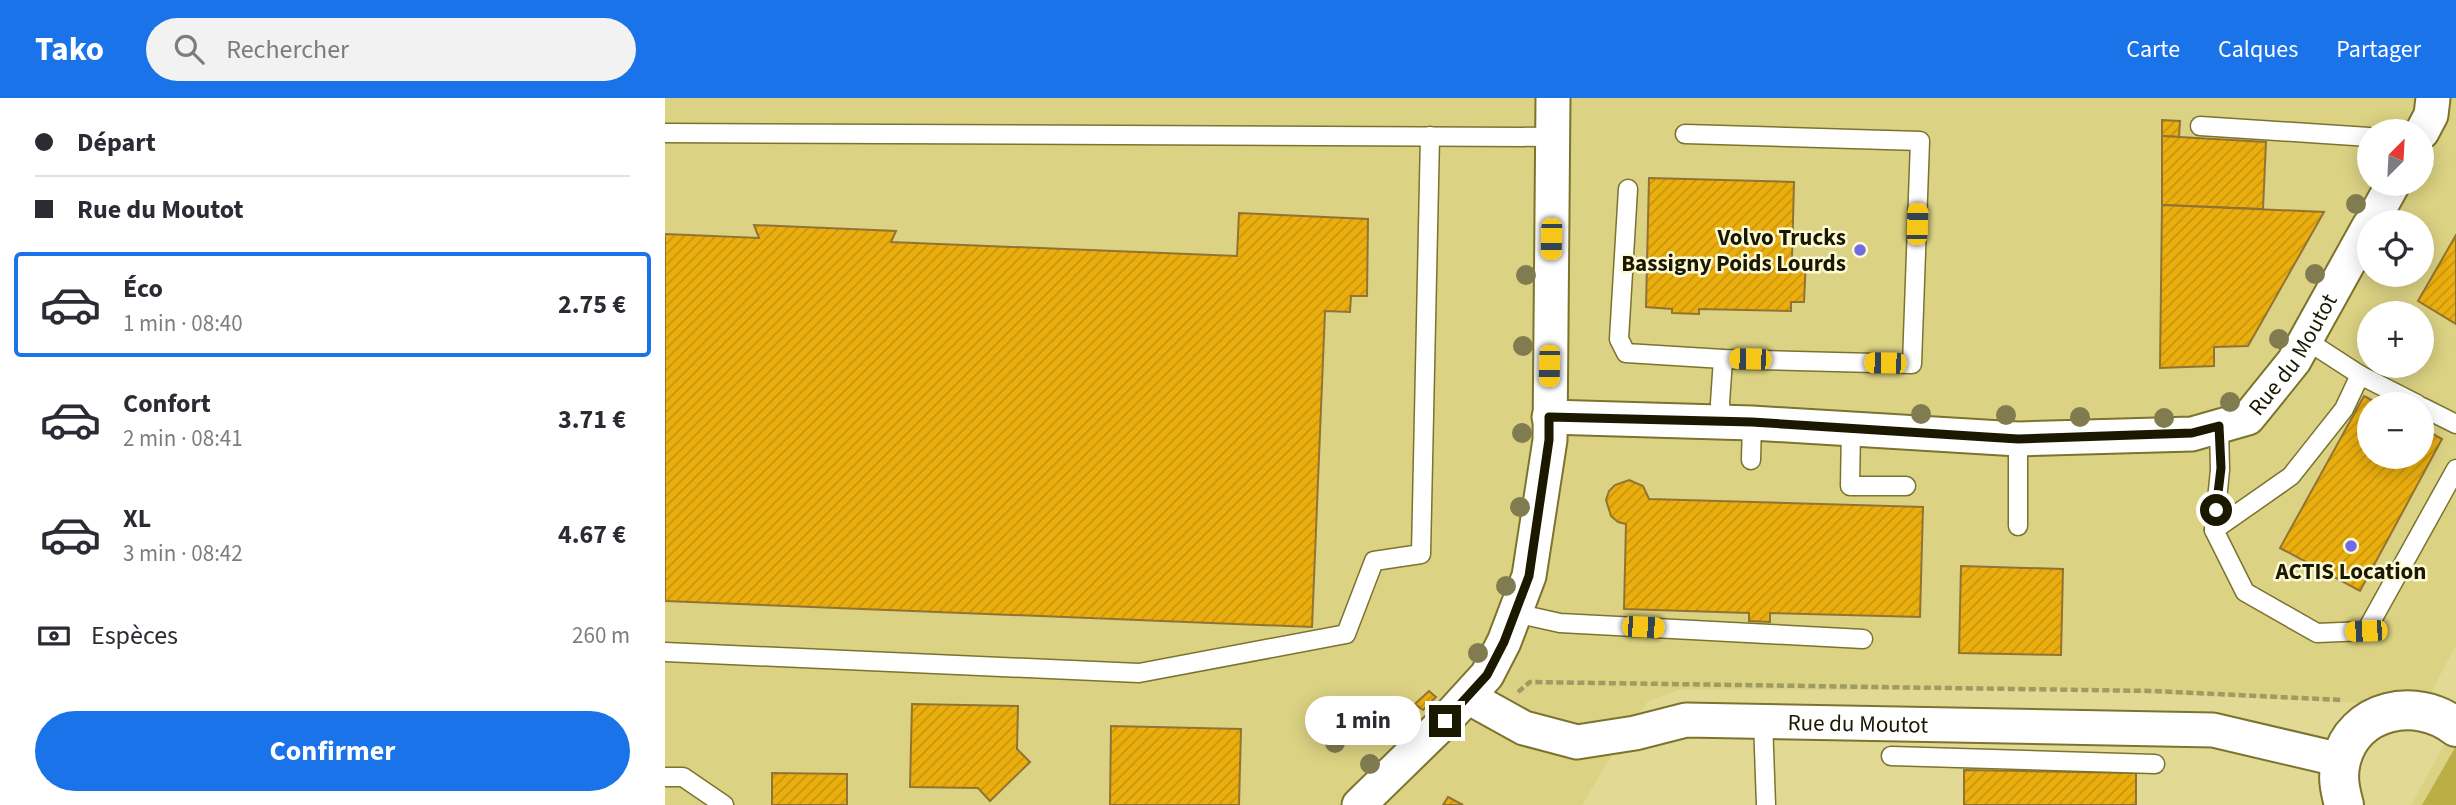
<!DOCTYPE html>
<html lang="fr">
<meta charset="utf-8">
<style>
body{margin:0;font-family:"Source Sans 3",sans-serif;background:#f2f2f3;color:#2b2b33;height:100vh;display:flex;flex-direction:column;font-size:26px;white-space:nowrap}
*{box-sizing:border-box;margin:0}
p{font-size:23px;color:#7c7c81}
.icon{flex:none;width:38px;height:38px;fill:none;stroke:currentColor;stroke-width:2;stroke-linecap:round;stroke-linejoin:round}
.map{position:relative;flex:1;overflow:hidden}
.panel{display:flex;flex-direction:column;background:#fff;width:665px}
.panel>*{flex:none}
.banner{display:grid;align-content:center;height:154px;padding:0 35px;background:#fff}
.needle{width:46px;rotate:24deg}
.fabs{position:absolute;left:1692px;top:21px;display:grid;gap:14px}
.fabs a{display:grid;place-items:center;width:77px;height:77px;border-radius:50%;background:#fff;box-shadow:0 4px 18px #0003;font-size:35px}
.end{position:absolute;width:32px;height:32px;margin:-16px;border:9px solid #1b1800;background:#fff;box-shadow:0 0 0 4px #fff}
.from{border-radius:50%}
.bubble{position:absolute;height:49px;border-radius:24px;background:#fff;box-shadow:0 4px 18px #0003;font-size:23px;font-weight:700;line-height:49px;text-align:center}
.car{position:absolute;width:21px;height:42px;margin:-21px -10px;border-radius:9px;box-shadow:0 0 5px 2px #0007;background:linear-gradient(#f5c518 24%,#345 0 40%,#f5c518 0 76%,#345 0 86%,#f5c518 0)}
.banner b{display:flex;align-items:center;gap:24px;height:66px;font-size:26px}
.banner b+b{border-top:2px solid #e1e1e2}
.banner i{width:18px;height:18px;background:#2b2b33}
ul{padding:0;list-style:none}
li{display:flex;align-items:center;gap:21px;height:105px;margin:0 14px 10px;padding:0 21px;border:4px solid transparent;border-radius:7px}
li div{flex:1}
li b{display:block;font-size:26px}
li em{font-style:normal;font-weight:700}
li.on{border-color:#1a73e8}
li>.icon{width:63px;height:63px;stroke-width:1.5}
.pay{display:flex;align-items:center;gap:18px;height:77px;padding:0 35px;font-size:26px}
.pay p{margin-inline-start:auto}
.primary-button{display:flex;gap:14px;margin-top:auto;padding:14px 35px}
.primary-button a{flex:1;height:80px;border-radius:42px;background:#1a73e8;color:#fff;font-size:28px;font-weight:700;line-height:80px;text-align:center}
header{display:flex;align-items:center;gap:42px;box-sizing:border-box;height:98px;padding:0 35px;background:#1a73e8;color:#fff}
header strong{font-size:33px}
nav{display:flex;gap:38px;margin-inline-start:auto;font-size:24px}
.search{width:490px;height:63px;background:#f2f2f3;display:flex;align-items:center;gap:18px;box-sizing:border-box;padding:0 24px;border-radius:38px;color:#7c7c81;font-size:26px}
main{display:flex;flex:1;min-height:0}
.map>svg:first-child{display:block}
.built{fill:#dbd283;fill-rule:evenodd}
.park{fill:#bbae45}
.building{fill:url(#building-hatch);stroke:#937333;stroke-width:2}
.lines{fill:none;stroke-linecap:round;stroke-linejoin:round}
.service-casing{stroke:#7b732e;stroke-width:21}
.minor-casing{stroke:#7b732e;stroke-width:37}
.secondary-casing{stroke:#7b732e;stroke-width:42}
.path{stroke:#a09a63;stroke-width:4.5;stroke-dasharray:7 3.5;stroke-linecap:butt}
.service{stroke:#fff;stroke-width:18}
.minor{stroke:#fff;stroke-width:33}
.secondary{stroke:#fff;stroke-width:38}
.tree{fill:#817c50}
.route{stroke:#1b1800;stroke-width:9}
.poi-dot{fill:#7269e4;stroke:#fdfad7;stroke-width:2.5}
.labels{text-anchor:middle;stroke-width:5;stroke-linejoin:round;paint-order:stroke}
.poi-label{font-size:23px;font-weight:bold;fill:#1b1800;stroke:#fdfad7;text-anchor:end}
.street-label{font-size:23px;fill:#1b1800;stroke:#fdfad7}
</style>
<header>
<strong>Tako</strong>
<div class="search"><svg class="icon" aria-label="search" viewBox="0 0 24 24"><circle cx="10" cy="10" r="6"/><path d="M15 15l6 6"/></svg>Rechercher</div>
<nav><a>Carte</a><a>Calques</a><a>Partager</a></nav>
</header>
<main>
<section class="panel">
<div class="banner">
<b><i class="from"></i>Départ</b>
<b><i></i>Rue du Moutot</b>
</div>
<ul>
<li class="on"><svg class="icon" aria-label="car" viewBox="0 0 24 24"><path d="M5 17H2v-5l4-1 3-4h7l3 4 3 1v5h-3M9 17h6M6 11h13"/><circle cx="7" cy="17" r="2"/><circle cx="17" cy="17" r="2"/></svg><div><b>Éco</b><p>1 min · 08:40</p></div><em>2.75 €</em></li>
<li><svg class="icon" aria-label="car" viewBox="0 0 24 24"><path d="M5 17H2v-5l4-1 3-4h7l3 4 3 1v5h-3M9 17h6M6 11h13"/><circle cx="7" cy="17" r="2"/><circle cx="17" cy="17" r="2"/></svg><div><b>Confort</b><p>2 min · 08:41</p></div><em>3.71 €</em></li>
<li><svg class="icon" aria-label="car" viewBox="0 0 24 24"><path d="M5 17H2v-5l4-1 3-4h7l3 4 3 1v5h-3M9 17h6M6 11h13"/><circle cx="7" cy="17" r="2"/><circle cx="17" cy="17" r="2"/></svg><div><b>XL</b><p>3 min · 08:42</p></div><em>4.67 €</em></li>
</ul>
<div class="pay"><svg class="icon" aria-label="cash" viewBox="0 0 24 24"><path d="M3 7h18v10H3z"/><circle cx="12" cy="12" r="2"/></svg>Espèces<p>260 m</p></div>
<div class="primary-button"><a>Confirmer</a></div>
</section>
<div class="map">
<svg width="1791" height="707" viewBox="0 0 1791 707">
<defs>
<pattern id="building-hatch" width="6" height="6" patternUnits="userSpaceOnUse" patternTransform="scale(1.75)"><rect width="6" height="6" fill="#eaae0e"/><path d="M-1 1l2-2M0 6l6-6M5 7l2-2" fill="none" stroke="#c8950c"/></pattern>
</defs>
<rect width="100%" height="100%" fill="#e2da94"/>
<g class="built">
<path d="M0,0H1791V547L1759,608L1406,592H1013L983,603L966,626L917,707H0ZM1704,33H1757V86H1704ZM1704,124H1757V177H1704ZM1704,215H1757V268H1704ZM1704,306H1757V359H1704Z"/>
<polygon points="1791,625 1791,707 1746,707"/>
</g>
<polygon class="park" points="1791,648 1791,707 1757,707"/>
<g class="building">
<polygon points="1497,22 1515,23 1514,39 1497,38"/>
<polygon points="1497,38 1601,44 1598,111 1497,107"/>
<polygon points="984,80 1129,84 1127,161 1141,161 1139,204 1126,204 1126,213 1034,211 1034,216 1007,215 1007,211 981,209"/>
<polygon points="1497,107 1659,114 1583,248 1549,249 1549,268 1495,270"/>
<polygon points="574,115 703,121 702,198 686,198 685,214 660,213 647,529 0,503 0,136 94,140 89,127 231,133 226,144 572,158"/>
<polygon points="1791,137 1791,226 1753,203"/>
<polygon points="1699,298 1714,306 1704,306 1704,359 1757,359 1757,330 1777,341 1695,493 1615,450"/>
<polygon points="964,382 978,388 984,401 1258,409 1255,519 1105,515 1105,524 1084,523 1084,515 959,511 961,426 953,424 946,418 941,402 944,393 950,387"/>
<polygon points="1296,468 1398,471 1396,557 1294,555"/>
<polygon points="764,593 771,599 758,612 750,606"/>
<polygon points="247,606 353,608 352,651 365,664 325,703 313,690 245,689"/>
<polygon points="446,628 576,631 574,707 445,707"/>
<polygon points="1299,672 1471,675 1471,707 1299,707"/>
<polygon points="107,675 182,676 182,707 107,707"/>
<polygon points="783,699 798,707 778,707"/>
</g>
<g class="lines">
<defs>
<g id="service">
<polyline points="1535,28 1704,39"/>
<polyline points="0,35 888,39"/>
<polyline points="963,91 954,241 961,255 1058,261 1247,266 1255,43 1020,36"/>
<polyline points="1641,242 1695,277 1752,306"/>
<polyline points="1757,309 1791,326"/>
<polyline points="1057,323 1055,305 1058,261"/>
<polyline points="1554,328 1555,372 1549,432 1580,494 1652,535 1701,533 1791,371"/>
<polyline points="1186,330 1185,388 1241,388"/>
<polyline points="1353,341 1353,428"/>
<polyline points="1086,362 1087,325"/>
<polyline points="1549,432 1626,378 1679,311 1695,277"/>
<polyline points="850,515 895,525 1198,541"/>
<polyline points="0,554 474,575 681,536 709,463 756,456 765,38"/>
<polyline points="1098,623 1101,707"/>
<polyline points="1226,658 1490,666"/>
<polyline points="0,679 18,679 59,707"/>
</g>
<g id="minor">
<polyline points="1757,34 1766,17 1768,0"/>
<polyline points="1707,124 1728,86"/>
<path id="s1" d="M884,319L1087,325L1353,341L1527,336L1583,320L1629,263L1704,128"/>
<path id="s2" d="M803,599L859,630L912,644L970,635L1021,622L1548,632L1676,662"/>
<polyline points="694,707 780,623 822,577 839,544 864,478 885,342 888,0"/>
</g>
<path id="secondary" d="M1679,707C1675,692 1672,679 1676,663C1688,611 1751,598 1791,629"/>
</defs>
<use href="#service" class="service-casing"/>
<use href="#minor" class="minor-casing"/>
<use href="#secondary" class="secondary-casing"/>
<polyline class="path" points="853,594 865,584 1488,593 1677,602"/>
<use href="#service" class="service"/>
<use href="#minor" class="minor"/>
<use href="#secondary" class="secondary"/>
</g>
<g class="tree">
<circle cx="1691" cy="106" r="10"/>
<circle cx="1650" cy="176" r="10"/>
<circle cx="861" cy="177" r="10"/>
<circle cx="1614" cy="241" r="10"/>
<circle cx="858" cy="248" r="10"/>
<circle cx="1565" cy="304" r="10"/>
<circle cx="1256" cy="316" r="10"/>
<circle cx="1341" cy="317" r="10"/>
<circle cx="1415" cy="319" r="10"/>
<circle cx="1499" cy="320" r="10"/>
<circle cx="857" cy="335" r="10"/>
<circle cx="855" cy="409" r="10"/>
<circle cx="841" cy="488" r="10"/>
<circle cx="813" cy="555" r="10"/>
<circle cx="696" cy="627" r="10"/>
<circle cx="670" cy="645" r="10"/>
<circle cx="705" cy="666" r="10"/>
</g>
<g class="lines">
<polyline class="route" points="780,623 822,577 839,544 864,478 884,342 884,319 1087,324 1353,341 1527,335 1554,328 1556,370 1551,412"/>
</g>
<g class="poi-dot">
<circle cx="1195" cy="152" r="7"/>
<circle cx="1686" cy="448" r="7"/>
</g>
<g class="labels">
<g class="poi-label">
<text x="1181" y="147">Volvo Trucks<tspan x="1181" dy="26">Bassigny Poids Lourds</tspan></text>
<text x="1686" y="481" text-anchor="middle">ACTIS Location</text>
</g>
<g class="street-label">
<text dy="8" stroke="none"><textPath href="#s1" startOffset="780">Rue du Moutot</textPath></text>
<text dy="8" stroke="none"><textPath href="#s2" startOffset="402">Rue du Moutot</textPath></text>
</g>
</g>
</svg>
<div class="fabs">
<a><svg class="needle" viewBox="-14 -14 28 28"><path d="M0-13l5 13h-10z" fill="#e53935"/><path d="M0 13l5-13h-10z" fill="#7c7c81"/></svg></a>
<a><svg class="icon" aria-label="locate" viewBox="0 0 24 24"><circle cx="12" cy="12" r="6"/><path d="M12 2v4M12 18v4M2 12h4M18 12h4"/></svg></a>
<a>+</a>
<a>−</a>
</div>
<i class="end from" style="left:1551px;top:412px"></i>
<i class="end" style="left:780px;top:623px"></i>
<div class="bubble" style="left:640px;top:598px;width:116px">1 min</div>
<i class="car" style="left:1252px;top:126px;rotate:2deg"></i>
<i class="car" style="left:886px;top:141px;rotate:181deg"></i>
<i class="car" style="left:1085px;top:261px;rotate:271deg"></i>
<i class="car" style="left:1220px;top:265px;rotate:271deg"></i>
<i class="car" style="left:884px;top:268px;rotate:181deg"></i>
<i class="car" style="left:978px;top:529px;rotate:93deg"></i>
<i class="car" style="left:1701px;top:533px;rotate:268deg"></i>
</div>
</main>
